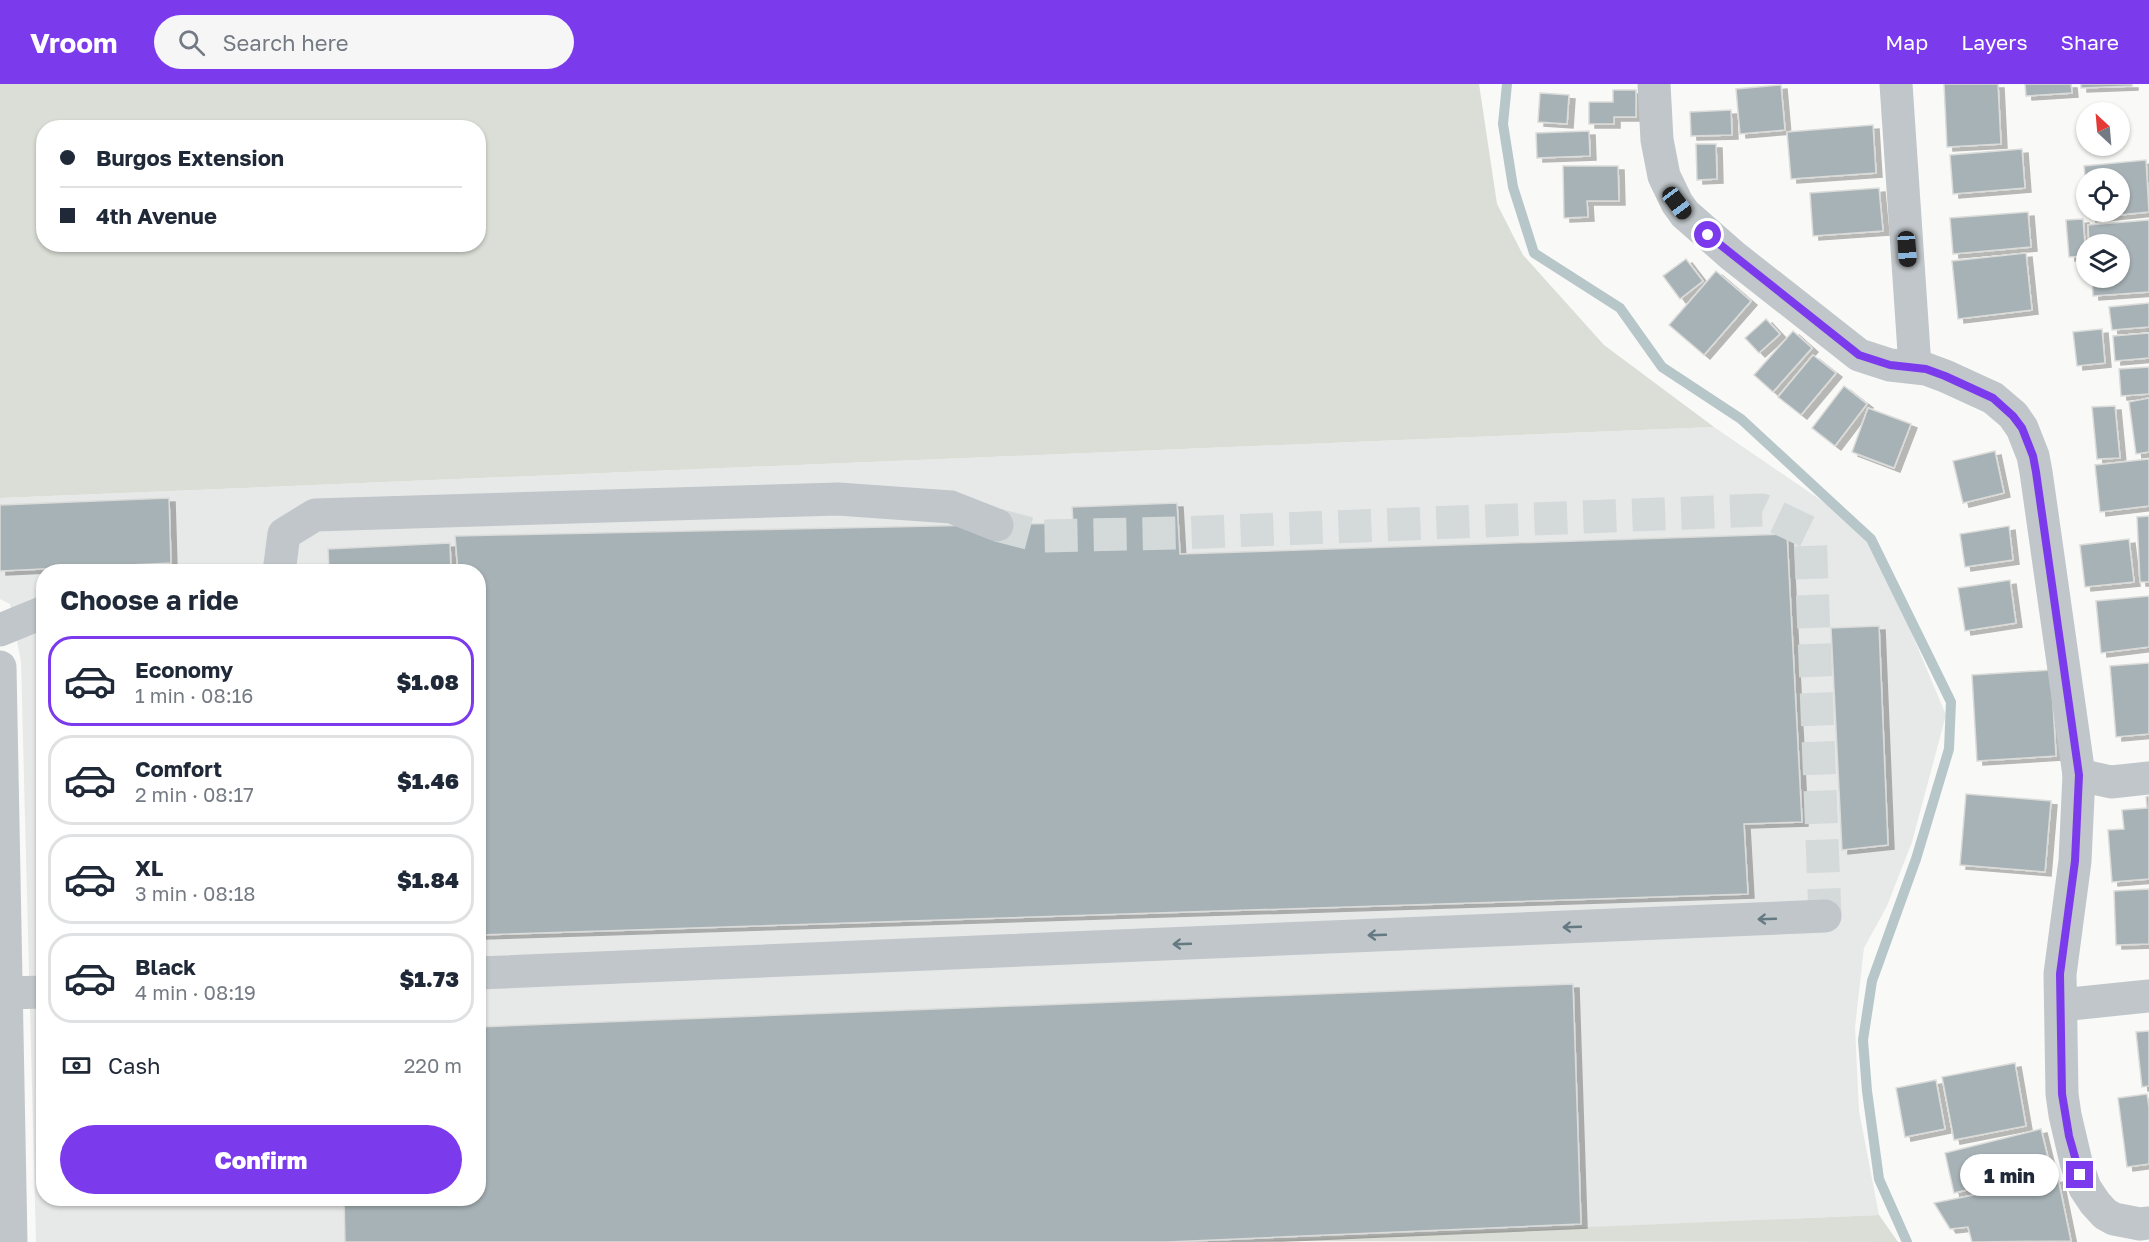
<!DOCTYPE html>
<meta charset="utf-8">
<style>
body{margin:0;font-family:"Golos Text",sans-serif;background:#f6f6f7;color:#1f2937;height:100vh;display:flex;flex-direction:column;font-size:22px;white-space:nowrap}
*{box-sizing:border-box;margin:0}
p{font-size:20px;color:#747a83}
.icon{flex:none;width:33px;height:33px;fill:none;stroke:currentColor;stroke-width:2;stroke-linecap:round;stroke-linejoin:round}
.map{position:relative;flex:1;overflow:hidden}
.sheet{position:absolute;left:36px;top:480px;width:450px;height:642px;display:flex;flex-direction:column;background:#fff;border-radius:24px;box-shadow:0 2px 4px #0004}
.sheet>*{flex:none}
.guide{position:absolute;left:36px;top:36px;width:450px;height:132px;border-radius:24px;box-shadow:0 2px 4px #0004;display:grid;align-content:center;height:132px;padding:0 24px;background:#fff}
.needle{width:39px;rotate:334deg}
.controls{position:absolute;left:2076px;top:18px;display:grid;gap:12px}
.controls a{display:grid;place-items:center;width:54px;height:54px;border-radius:50%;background:#fff;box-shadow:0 2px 4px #0004;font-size:30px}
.end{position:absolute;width:27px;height:27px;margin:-14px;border:8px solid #7c3aed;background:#fff;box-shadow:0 0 0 3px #fff}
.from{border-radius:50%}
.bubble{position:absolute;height:42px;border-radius:21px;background:#fff;box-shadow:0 2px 4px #0004;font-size:20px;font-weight:800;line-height:42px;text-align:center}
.car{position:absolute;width:18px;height:36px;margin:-18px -9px;border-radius:8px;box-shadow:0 0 4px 2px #0007;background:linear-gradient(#222 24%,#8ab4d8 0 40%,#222 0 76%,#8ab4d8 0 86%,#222 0)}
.guide b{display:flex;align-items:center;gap:21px;height:57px;font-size:22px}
.guide b+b{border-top:2px solid #e0e1e3}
.guide i{width:15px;height:15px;background:#1f2937}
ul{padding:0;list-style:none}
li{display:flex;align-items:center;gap:18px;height:90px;margin:0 12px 9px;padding:0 12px;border:3px solid #e0e1e3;border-radius:24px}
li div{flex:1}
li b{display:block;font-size:22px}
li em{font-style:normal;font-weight:800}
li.selected{border-color:#7c3aed}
li>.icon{width:54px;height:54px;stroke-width:1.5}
h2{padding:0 24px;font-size:27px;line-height:72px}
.pay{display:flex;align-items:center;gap:15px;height:66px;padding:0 24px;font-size:22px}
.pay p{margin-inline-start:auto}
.action{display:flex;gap:12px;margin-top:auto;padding:12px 24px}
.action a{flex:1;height:69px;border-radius:36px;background:#7c3aed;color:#fff;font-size:24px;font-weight:800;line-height:69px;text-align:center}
header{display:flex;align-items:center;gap:36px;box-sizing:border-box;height:84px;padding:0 30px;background:#7c3aed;color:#fff}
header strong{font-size:28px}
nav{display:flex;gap:33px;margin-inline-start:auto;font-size:21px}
.search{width:420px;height:54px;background:#f6f6f7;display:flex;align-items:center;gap:15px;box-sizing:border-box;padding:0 21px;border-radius:33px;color:#747a83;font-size:22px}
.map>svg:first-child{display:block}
.built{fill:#e7e9e8;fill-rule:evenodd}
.green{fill:#daded6;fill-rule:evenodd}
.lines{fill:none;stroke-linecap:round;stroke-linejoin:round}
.stream{stroke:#b7c6c8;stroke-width:10}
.building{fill:#a7b2b6;stroke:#dbdbd9;stroke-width:1.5;filter:url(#shadow)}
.minor-tunnel{stroke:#d4d9da;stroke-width:33;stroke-dasharray:33 16;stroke-linecap:butt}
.minor{stroke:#c0c6c9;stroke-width:33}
.oneway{stroke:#647982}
.route{stroke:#7c3aed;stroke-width:8}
</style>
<header>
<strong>Vroom</strong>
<div class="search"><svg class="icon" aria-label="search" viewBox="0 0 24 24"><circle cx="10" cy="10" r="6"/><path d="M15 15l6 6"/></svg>Search here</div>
<nav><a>Map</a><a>Layers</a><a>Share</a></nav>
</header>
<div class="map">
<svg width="2149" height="1158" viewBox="0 0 2149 1158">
<defs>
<filter id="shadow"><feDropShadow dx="6" dy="4" stdDeviation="0" flood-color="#0004"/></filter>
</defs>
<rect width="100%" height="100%" fill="#f9f9f7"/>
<path class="built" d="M1714,343L1847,434L1875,462L1946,631L1912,758L1887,822L1864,864L1855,943L1859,1027L1879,1131L1251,1158H36L21,578L10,520L0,515V414ZM44,488H478V1114H44Z"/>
<g class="green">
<path d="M0,0H1479L1497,120L1523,171L1604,261L1714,343L0,414ZM44,44H478V160H44Z"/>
<polygon points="1879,1131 1898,1158 1251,1157"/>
</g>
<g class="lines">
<polyline class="stream" points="1507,0 1503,40 1513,103 1534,169 1620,224 1662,283 1741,335 1871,455 1951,618 1949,665 1916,775 1872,897 1863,956 1867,1007 1879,1095 1907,1158"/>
</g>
<g class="building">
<polygon points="1944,0 1998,0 2001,60 1947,63"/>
<polygon points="2025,0 2071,0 2072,9 2026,12"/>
<polygon points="2081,0 2132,0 2132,2 2081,4"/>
<polygon points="1781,1 1785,46 1740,50 1736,5"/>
<polygon points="1613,6 1636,6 1636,33 1614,33 1614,40 1589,40 1589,18 1613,18"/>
<polygon points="1540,9 1569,11 1567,40 1538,38"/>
<polygon points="1731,26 1732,51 1691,52 1690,28"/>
<polygon points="1873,41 1876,89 1791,95 1787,48"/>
<polygon points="1589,47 1590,72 1537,74 1536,49"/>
<polygon points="1696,60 1716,60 1717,95 1697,96"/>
<polygon points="2022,65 2025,104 1953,110 1950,71"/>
<polygon points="2146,76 2149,128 2090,134 2089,128 2120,128 2120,94 2086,94 2086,102 2084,82"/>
<polygon points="1563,82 1618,82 1619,117 1587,117 1588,133 1564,134"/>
<polygon points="1879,104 1883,147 1813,152 1810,109"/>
<polygon points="2028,128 2031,163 1953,170 1950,134"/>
<polygon points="2083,135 2086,172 2069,173 2066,136"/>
<polygon points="2149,136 2149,208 2093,212 2092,194 2120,194 2120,160 2089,160 2088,141"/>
<polygon points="2026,169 2032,226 1958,235 1952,177"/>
<polygon points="1686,175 1703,197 1680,215 1663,192"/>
<polygon points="1716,187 1751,217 1704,271 1669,241"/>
<polygon points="2149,219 2149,243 2112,246 2109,223"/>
<polygon points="1766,235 1780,250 1759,269 1745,254"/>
<polygon points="2102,245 2105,279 2077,282 2073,248"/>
<polygon points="1793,247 1812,264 1773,308 1754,291"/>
<polygon points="2149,249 2149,274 2115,277 2113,252"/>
<polygon points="1813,271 1836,289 1801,331 1778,313"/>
<polygon points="2149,283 2149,310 2121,312 2119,285"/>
<polygon points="1844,302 1867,320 1835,362 1812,344"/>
<polygon points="2149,314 2149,368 2136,370 2129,318"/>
<polygon points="2115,322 2120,374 2097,375 2092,323"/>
<polygon points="1868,324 1911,340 1894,384 1852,368"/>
<polygon points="1995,367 2004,409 1963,419 1953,377"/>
<polygon points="2149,375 2149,422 2100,428 2095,381"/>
<polygon points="169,414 171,479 0,487 0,421"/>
<polygon points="1177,419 1180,470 1787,450 1802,738 1744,740 1748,810 478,851 478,488 458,488 455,452 1073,439 1072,423"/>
<polygon points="2149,432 2149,498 2140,498 2137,433"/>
<polygon points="2009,442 2013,476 1965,483 1960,450"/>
<polygon points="2129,455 2134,498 2085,503 2080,461"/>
<polygon points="450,459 451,488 329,488 328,465"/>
<polygon points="2010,496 2016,539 1965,547 1958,504"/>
<polygon points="2149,512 2149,563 2101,569 2096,517"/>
<polygon points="1879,542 1888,761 1842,766 1831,544"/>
<polygon points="2149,579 2149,650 2116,653 2110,582"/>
<polygon points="2051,586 2056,672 1977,677 1972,591"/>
<polygon points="1966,710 2051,717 2045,788 1960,781"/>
<polygon points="2149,712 2149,795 2112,798 2108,746 2124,745 2122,726 2147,724 2146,713"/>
<polygon points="2149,805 2149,860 2116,861 2114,807"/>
<polygon points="1573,900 1581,1140 1168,1158 345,1158 344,1114 478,1114 478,943"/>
<polygon points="2149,947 2149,1002 2142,1003 2136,948"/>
<polygon points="2015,979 2026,1042 1954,1056 1942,993"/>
<polygon points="1936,996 1945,1045 1905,1053 1896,1004"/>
<polygon points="2147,1010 2149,1023 2149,1080 2127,1083 2118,1014"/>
<polygon points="2041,1045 2051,1086 1954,1109 1945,1069"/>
<polygon points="2058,1094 2071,1157 1972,1158 1968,1143 1950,1145 1934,1119"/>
</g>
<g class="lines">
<polyline class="minor-tunnel" points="997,441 1039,452 1179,449 1762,426 1810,449 1825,832"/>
<g class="minor">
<polyline points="1654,0 1657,56 1664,92 1677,119 1685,130 1733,172 1859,271 1890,281 1926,285 1945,292 1993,314 2013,331 2022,344 2033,372 2036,388 2079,691 2075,777 2060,890 2062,1010 2065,1031 2076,1078 2085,1104 2095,1119 2105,1130 2114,1135 2140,1140 2149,1139"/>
<polyline points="1896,0 1915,283"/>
<polyline points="279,488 284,450 315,431 838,415 951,423 997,441"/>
<polyline points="0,546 44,528"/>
<polyline points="0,583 11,1158"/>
<polyline points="2079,691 2111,698 2149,694"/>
<polyline points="478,889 1825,832"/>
<polyline points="6,909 44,908"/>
<polyline points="2061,921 2149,912"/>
</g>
</g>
<defs><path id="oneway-shaft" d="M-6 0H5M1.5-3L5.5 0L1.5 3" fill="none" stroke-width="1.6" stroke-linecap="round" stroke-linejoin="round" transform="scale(1.5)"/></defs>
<g class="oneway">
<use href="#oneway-shaft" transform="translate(1767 835) rotate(178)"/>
<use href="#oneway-shaft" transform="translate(1572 843) rotate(178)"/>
<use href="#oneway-shaft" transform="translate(1377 851) rotate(178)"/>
<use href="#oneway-shaft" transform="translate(1182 860) rotate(178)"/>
</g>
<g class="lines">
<polyline class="route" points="1708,151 1859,271 1890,281 1926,285 1945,292 1993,314 2013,332 2022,344 2033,372 2036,388 2079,691 2075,777 2060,890 2062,1010 2069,1052 2080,1091"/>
</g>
</svg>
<div class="controls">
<a><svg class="needle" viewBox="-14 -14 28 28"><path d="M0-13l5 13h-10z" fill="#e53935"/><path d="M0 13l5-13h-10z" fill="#747a83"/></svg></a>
<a><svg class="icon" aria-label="locate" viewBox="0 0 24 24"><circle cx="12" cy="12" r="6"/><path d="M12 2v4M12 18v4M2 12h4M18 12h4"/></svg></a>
<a><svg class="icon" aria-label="layers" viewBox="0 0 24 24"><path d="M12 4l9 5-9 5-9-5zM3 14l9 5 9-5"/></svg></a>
</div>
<i class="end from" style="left:1708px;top:151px"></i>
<i class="end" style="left:2080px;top:1091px"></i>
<div class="bubble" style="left:1960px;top:1070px;width:99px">1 min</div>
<i class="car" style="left:1677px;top:119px;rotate:143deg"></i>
<i class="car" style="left:1907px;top:165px;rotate:176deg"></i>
<div class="guide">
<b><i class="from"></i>Burgos Extension</b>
<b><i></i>4th Avenue</b>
</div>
<section class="sheet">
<h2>Choose a ride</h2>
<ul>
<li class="selected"><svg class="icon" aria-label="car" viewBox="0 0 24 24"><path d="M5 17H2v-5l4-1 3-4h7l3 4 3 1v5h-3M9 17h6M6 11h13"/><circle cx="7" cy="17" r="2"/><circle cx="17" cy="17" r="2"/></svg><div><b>Economy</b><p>1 min · 08:16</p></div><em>$1.08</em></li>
<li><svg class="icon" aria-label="car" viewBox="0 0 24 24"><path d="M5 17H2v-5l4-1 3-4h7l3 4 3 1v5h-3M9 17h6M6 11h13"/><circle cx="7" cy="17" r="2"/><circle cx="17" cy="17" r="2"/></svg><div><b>Comfort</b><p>2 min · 08:17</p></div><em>$1.46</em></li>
<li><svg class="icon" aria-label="car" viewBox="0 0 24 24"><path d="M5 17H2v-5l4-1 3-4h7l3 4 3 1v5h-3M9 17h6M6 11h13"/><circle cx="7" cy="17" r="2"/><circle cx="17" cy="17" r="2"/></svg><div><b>XL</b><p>3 min · 08:18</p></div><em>$1.84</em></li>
<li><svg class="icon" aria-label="car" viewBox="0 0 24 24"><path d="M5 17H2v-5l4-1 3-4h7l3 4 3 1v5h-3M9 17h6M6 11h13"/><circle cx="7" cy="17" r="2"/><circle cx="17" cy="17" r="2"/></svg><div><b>Black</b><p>4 min · 08:19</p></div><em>$1.73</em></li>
</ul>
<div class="pay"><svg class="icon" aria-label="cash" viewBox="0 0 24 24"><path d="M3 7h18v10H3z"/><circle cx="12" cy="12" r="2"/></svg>Cash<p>220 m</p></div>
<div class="action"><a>Confirm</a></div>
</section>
</div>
